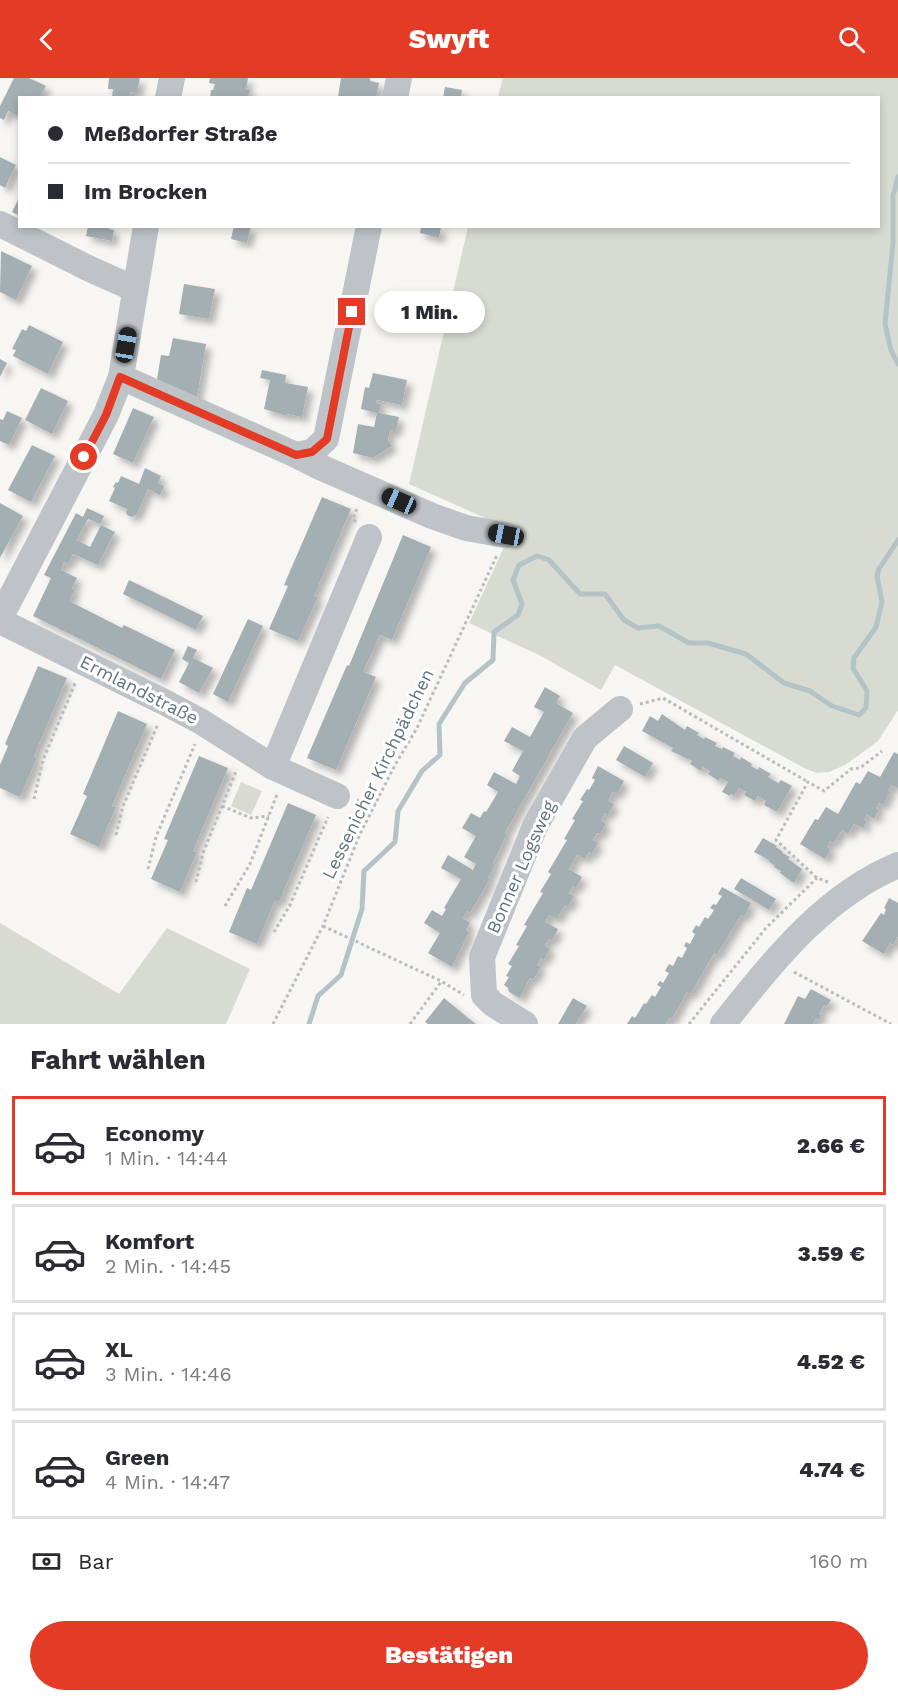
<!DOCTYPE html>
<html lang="de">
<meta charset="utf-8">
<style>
body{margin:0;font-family:"Work Sans",sans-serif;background:#f7f7f7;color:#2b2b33;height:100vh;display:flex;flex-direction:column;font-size:22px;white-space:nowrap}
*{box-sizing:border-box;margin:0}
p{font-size:20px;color:#7c7c81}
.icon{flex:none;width:33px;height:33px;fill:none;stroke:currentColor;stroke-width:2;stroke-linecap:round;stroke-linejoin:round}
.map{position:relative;height:946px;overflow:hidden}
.side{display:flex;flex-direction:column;background:#fff;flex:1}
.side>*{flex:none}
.guide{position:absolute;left:18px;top:18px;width:862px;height:132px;border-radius:0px;box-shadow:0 3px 9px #0003;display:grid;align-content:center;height:132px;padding:0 30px;background:#fff}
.end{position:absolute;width:27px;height:27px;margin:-14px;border:8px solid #e43b26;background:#fff;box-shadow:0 0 0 3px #fff}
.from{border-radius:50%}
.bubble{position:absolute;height:42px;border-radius:21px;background:#fff;box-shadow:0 3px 9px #0003;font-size:20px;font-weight:800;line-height:42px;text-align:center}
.car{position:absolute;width:18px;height:36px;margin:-18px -9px;border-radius:8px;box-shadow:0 0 4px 2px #0007;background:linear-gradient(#222 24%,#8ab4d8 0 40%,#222 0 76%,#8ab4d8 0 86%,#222 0)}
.guide b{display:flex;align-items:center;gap:21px;height:57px;font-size:22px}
.guide b+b{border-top:2px solid #e1e1e2}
.guide i{width:15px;height:15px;background:#2b2b33}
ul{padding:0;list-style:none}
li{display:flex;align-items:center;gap:18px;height:99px;margin:0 12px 9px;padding:0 18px;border:3px solid #e1e1e2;border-radius:0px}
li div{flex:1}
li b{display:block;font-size:22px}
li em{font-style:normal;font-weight:800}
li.on{border-color:#e43b26}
li>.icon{width:54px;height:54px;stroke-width:1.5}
h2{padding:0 30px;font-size:27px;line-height:72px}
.pay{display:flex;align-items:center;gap:15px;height:66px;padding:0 30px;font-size:22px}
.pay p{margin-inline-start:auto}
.action{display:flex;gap:12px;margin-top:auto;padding:12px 30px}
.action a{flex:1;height:69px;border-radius:36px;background:#e43b26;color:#fff;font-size:24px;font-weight:800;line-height:69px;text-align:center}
header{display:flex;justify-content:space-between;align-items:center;height:78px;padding:0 30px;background:#e43b26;color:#fff;font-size:27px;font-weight:800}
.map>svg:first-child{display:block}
.green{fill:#d7dbd2}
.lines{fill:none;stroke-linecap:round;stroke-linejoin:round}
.stream{stroke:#b4c4c6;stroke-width:5}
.building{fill:#a4afb3;filter:url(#shadow)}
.path{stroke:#b9bdbf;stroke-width:3;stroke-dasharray:3 3;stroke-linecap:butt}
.minor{stroke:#bdc3c6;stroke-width:26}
.route{stroke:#e43b26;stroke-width:8}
.labels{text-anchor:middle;stroke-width:6;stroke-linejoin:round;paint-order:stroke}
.street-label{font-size:18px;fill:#61757e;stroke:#fff}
</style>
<header><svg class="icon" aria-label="back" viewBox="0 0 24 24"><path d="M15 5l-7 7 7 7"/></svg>Swyft<svg class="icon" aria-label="search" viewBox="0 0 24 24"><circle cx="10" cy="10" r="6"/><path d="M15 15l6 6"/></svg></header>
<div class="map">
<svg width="898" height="946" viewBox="0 0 898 946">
<defs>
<filter id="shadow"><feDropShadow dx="5.5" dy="5.5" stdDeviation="3" flood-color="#0004"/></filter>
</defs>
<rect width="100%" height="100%" fill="#f7f6f3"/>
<g class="green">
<polygon points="503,0 898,0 898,632 878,663 845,687 829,694 817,695 806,691 615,587 601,612 539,577 469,545 512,452 409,406 468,149 879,148 879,20 498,19"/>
<polygon points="241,704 262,713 251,737 231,728"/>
<polygon points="0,845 119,916 167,850 250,891 226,946 0,946"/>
</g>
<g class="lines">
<g class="stream">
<polyline points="898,99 893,118 893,165 885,246 891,272 898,286"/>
<polyline points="309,946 318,918 341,897 362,831 364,793 395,764 398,733 422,693 440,677 439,646 465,605 493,582 494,554 518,537 522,526 513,502 519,487 537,478 549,482 580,516 605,516 624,542 638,550 659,548 689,565 708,565 746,576 784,605 810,613 832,628 859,637 866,630 867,613 853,590 854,580 876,549 882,524 877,498 879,491 898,462"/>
</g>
</g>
<g class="building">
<polygon points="14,0 29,0 46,8 40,19 20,20 20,39 8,33 4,42 0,40 0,28"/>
<polygon points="109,0 140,0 137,15 130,14 129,20 112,20 113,11 108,11"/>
<polygon points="210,0 248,0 246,12 250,12 248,20 210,20 211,12 213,12 215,6 209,5"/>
<polygon points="341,0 370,0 370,3 379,5 376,20 338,19"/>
<polygon points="445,9 462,12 461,20 443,20"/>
<polygon points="0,79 16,87 5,110 0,107"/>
<polygon points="20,118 20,138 12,134"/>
<polygon points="88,148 110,148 109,151 114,152 112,163 86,158"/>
<polygon points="234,148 251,148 247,165 231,161"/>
<polygon points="421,148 441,149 439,160 420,155"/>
<polygon points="1,173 32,188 16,222 0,214"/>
<polygon points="184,206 215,211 209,241 179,236"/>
<polygon points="29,247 63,264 48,296 13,278 16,272 12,271 22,251 26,253"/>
<polygon points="173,260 206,266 196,325 156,307 161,277 169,278"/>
<polygon points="0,281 7,285 0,299"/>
<polygon points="262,292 286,297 285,305 308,309 302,339 287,336 287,338 264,331 270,302 260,300"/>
<polygon points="373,295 407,302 402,327 377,322 376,325 381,326 379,335 399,339 396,353 390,352 388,362 392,368 373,380 353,375 358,346 374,349 377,335 361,331 365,309 369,310"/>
<polygon points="41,310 68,323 52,356 25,342"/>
<polygon points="133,330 154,339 133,385 113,376"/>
<polygon points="7,333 22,340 9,367 0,363 0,341 3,342"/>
<polygon points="32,367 55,378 31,424 8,412"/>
<polygon points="145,390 161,398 158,405 164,408 160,417 148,411 137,436 132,439 127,437 126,434 127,431 109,423 115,410 113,409 116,404 118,405 121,398 139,406"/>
<polygon points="322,419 351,431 314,518 318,519 298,563 269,551 288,508 284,507"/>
<polygon points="0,425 23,438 0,480"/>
<polygon points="87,430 104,438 100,446 88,441 77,462 90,469 101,447 115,454 98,487 73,476 68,486 64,484 61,492 77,500 72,510 75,512 69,523 122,550 124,547 175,572 161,601 33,538 51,500 44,497 76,435 83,439"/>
<polygon points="403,457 431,469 392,562 380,557 363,594 376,599 336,692 307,680 347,587 349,588"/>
<polygon points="129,502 203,538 196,552 123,516"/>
<polygon points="248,541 263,548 228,624 213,616"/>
<polygon points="188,568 197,572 193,580 213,590 199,615 179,604 189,585 182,581"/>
<polygon points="38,588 67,600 34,678 37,680 20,719 0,710 0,687 8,668 5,666"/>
<polygon points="545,609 560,618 556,625 573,635 505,755 507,756 493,785 495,787 488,800 490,801 470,835 467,833 463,840 470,845 466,852 469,854 452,889 428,875 440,855 424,845 432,832 442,838 446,831 444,830 461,801 441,790 448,777 473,792 476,786 464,779 476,758 462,750 471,735 480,740 484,733 486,734 498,714 487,707 494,694 516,706 520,698 512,693 523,673 504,663 512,649 530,659 544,634 534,629"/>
<polygon points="118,633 147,646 112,728 116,729 99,769 70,756 87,718 83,716"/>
<polygon points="662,636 685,652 687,648 699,655 697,657 704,661 705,659 717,665 715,668 722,671 723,669 735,675 733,678 740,682 741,679 752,686 751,688 758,692 759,689 771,696 768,699 778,705 781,702 792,708 777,734 764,727 766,723 758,718 755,723 744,717 746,714 739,710 734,718 731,716 730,718 722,714 728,704 720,700 719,703 708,696 710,693 703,689 701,693 690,686 692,683 671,673 673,670 642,653 650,638 658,643"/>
<polygon points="624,668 653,685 645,699 616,682"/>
<polygon points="894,674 898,676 898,710 891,707 888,713 890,714 883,727 879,725 876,730 879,732 874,741 867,736 864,742 867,743 863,750 854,746 848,756 842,752 834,765 830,763 827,769 831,771 825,781 800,766 815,741 818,742 826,729 838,736 856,704 860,706 868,693 880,699"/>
<polygon points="199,678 228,690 193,773 197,774 180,814 151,801 168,762 164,761"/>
<polygon points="598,688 624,703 617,716 613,714 608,723 614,726 608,737 605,735 601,742 606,746 600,756 597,755 593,762 598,765 592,776 589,774 585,781 577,777 569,791 582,799 576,810 573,808 569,815 574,818 568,829 565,827 557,841 549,837 545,844 558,851 552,863 549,861 545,867 550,871 544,882 541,880 537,887 541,889 533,902 530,900 520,920 509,914 508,910 504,907 509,899 506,898 512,888 508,886 519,868 516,867 527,848 524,847 543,815 540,814 551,796 548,794 567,762 564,761 575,742 572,741 583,723 580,722 587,711 589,712 595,702 592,700"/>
<polygon points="288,725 316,737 279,824 275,822 257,866 229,854 247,810 251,812"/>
<polygon points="763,760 777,768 776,769 783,774 782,775 790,779 788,781 802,791 794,805 780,795 781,793 774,789 775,788 768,783 769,782 754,774"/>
<polygon points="741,800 776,821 769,832 734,811"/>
<polygon points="722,809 751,825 744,839 741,837 717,877 714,875 691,916 687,914 672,941 670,940 666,946 627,946 632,938 635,940 644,925 646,926 652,917 655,919 661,909 657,907 660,903 663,905 669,895 665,893 669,886 673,888 678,878 682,880 687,870 684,868 686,864 690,866 695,856 692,854 696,847 699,849 705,839 708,841 714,832 710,830 713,826 716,827 722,818 718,816"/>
<polygon points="889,820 898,825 898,858 893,867 890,865 884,876 862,863 881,835 884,837 886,831 884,830"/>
<polygon points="811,911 831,922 827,929 824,927 819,936 822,937 819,942 816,940 813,946 784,946 798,918 805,921"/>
<polygon points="444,920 467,939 476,946 428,946 425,944"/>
<polygon points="573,920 587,928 578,942 576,946 558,946"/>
</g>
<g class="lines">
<g class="path">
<polyline points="356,444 353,441 358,428"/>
<polyline points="640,626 663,620 808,704"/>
<polyline points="34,721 43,682 76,603"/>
<polyline points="357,722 376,726"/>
<polyline points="222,728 251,740 269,738"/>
<polyline points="116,757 123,728 158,646"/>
<polyline points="148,791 156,759 195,666"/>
<polyline points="196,804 203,775 237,691"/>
<polyline points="828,804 817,800 776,762 808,704 824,713 851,691 860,690 882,673"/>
<polyline points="225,828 250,786 278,714"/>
<polyline points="323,848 441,903 464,917"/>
<polyline points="274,854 290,827 328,739"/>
<polyline points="794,894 891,946"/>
<polyline points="273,946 323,848 360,756 395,687 417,650 497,477"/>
<polyline points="410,946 441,904"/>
<polyline points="689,946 766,850 817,800"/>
</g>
<g class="minor">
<polyline points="168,20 172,0"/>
<polyline points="395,20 399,0"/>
<polyline points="0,146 92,192 135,211"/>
<polyline points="121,299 296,377 312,374 326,361 369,148"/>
<polyline points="296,377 320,389 432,438 466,450 506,457"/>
<polyline points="0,540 106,337 121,299 146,148"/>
<polyline points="0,543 166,625 200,643 273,689 337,718"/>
<polyline points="273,689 369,459"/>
<polyline points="525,946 493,926 484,917 482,879 536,746 585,660 620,631"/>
<path d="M723,946C773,884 822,819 898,787"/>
</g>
</g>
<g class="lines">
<polyline class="route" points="84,379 106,337 120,299 296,377 312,374 327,361 352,234"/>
</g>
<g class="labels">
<g class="street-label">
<text transform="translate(139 612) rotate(27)" y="6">Ermlandstraße</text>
<text transform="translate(378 696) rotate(-64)" y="6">Lessenicher Kirchpädchen</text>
<text transform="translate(521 789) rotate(-66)" y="6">Bonner Logsweg</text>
</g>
</g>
</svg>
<i class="end from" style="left:84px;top:379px"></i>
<i class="end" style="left:352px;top:234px"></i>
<div class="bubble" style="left:374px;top:213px;width:111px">1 Min.</div>
<i class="car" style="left:126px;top:267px;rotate:10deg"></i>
<i class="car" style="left:399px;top:423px;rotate:294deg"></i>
<i class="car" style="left:506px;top:457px;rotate:281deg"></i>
<div class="guide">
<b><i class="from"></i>Meßdorfer Straße</b>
<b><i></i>Im Brocken</b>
</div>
</div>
<section class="side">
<h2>Fahrt wählen</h2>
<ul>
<li class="on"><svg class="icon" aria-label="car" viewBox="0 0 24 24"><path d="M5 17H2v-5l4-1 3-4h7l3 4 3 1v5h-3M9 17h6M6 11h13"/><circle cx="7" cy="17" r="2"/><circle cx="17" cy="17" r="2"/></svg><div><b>Economy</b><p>1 Min. · 14:44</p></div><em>2.66 €</em></li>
<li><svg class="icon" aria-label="car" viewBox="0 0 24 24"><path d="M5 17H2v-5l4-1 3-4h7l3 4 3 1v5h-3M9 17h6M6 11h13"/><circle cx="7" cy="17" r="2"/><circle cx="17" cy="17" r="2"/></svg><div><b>Komfort</b><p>2 Min. · 14:45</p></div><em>3.59 €</em></li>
<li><svg class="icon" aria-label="car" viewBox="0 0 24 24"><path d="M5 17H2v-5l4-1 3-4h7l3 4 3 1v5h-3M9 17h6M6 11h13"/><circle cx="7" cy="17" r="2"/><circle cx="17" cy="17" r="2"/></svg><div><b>XL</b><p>3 Min. · 14:46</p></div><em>4.52 €</em></li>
<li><svg class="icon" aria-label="car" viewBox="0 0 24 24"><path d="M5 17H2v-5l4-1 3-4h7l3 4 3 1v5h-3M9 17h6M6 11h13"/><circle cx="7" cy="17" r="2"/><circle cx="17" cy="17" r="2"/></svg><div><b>Green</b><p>4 Min. · 14:47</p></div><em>4.74 €</em></li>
</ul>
<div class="pay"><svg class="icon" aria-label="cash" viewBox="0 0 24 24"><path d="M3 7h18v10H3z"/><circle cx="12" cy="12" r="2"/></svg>Bar<p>160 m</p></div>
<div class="action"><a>Bestätigen</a></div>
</section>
